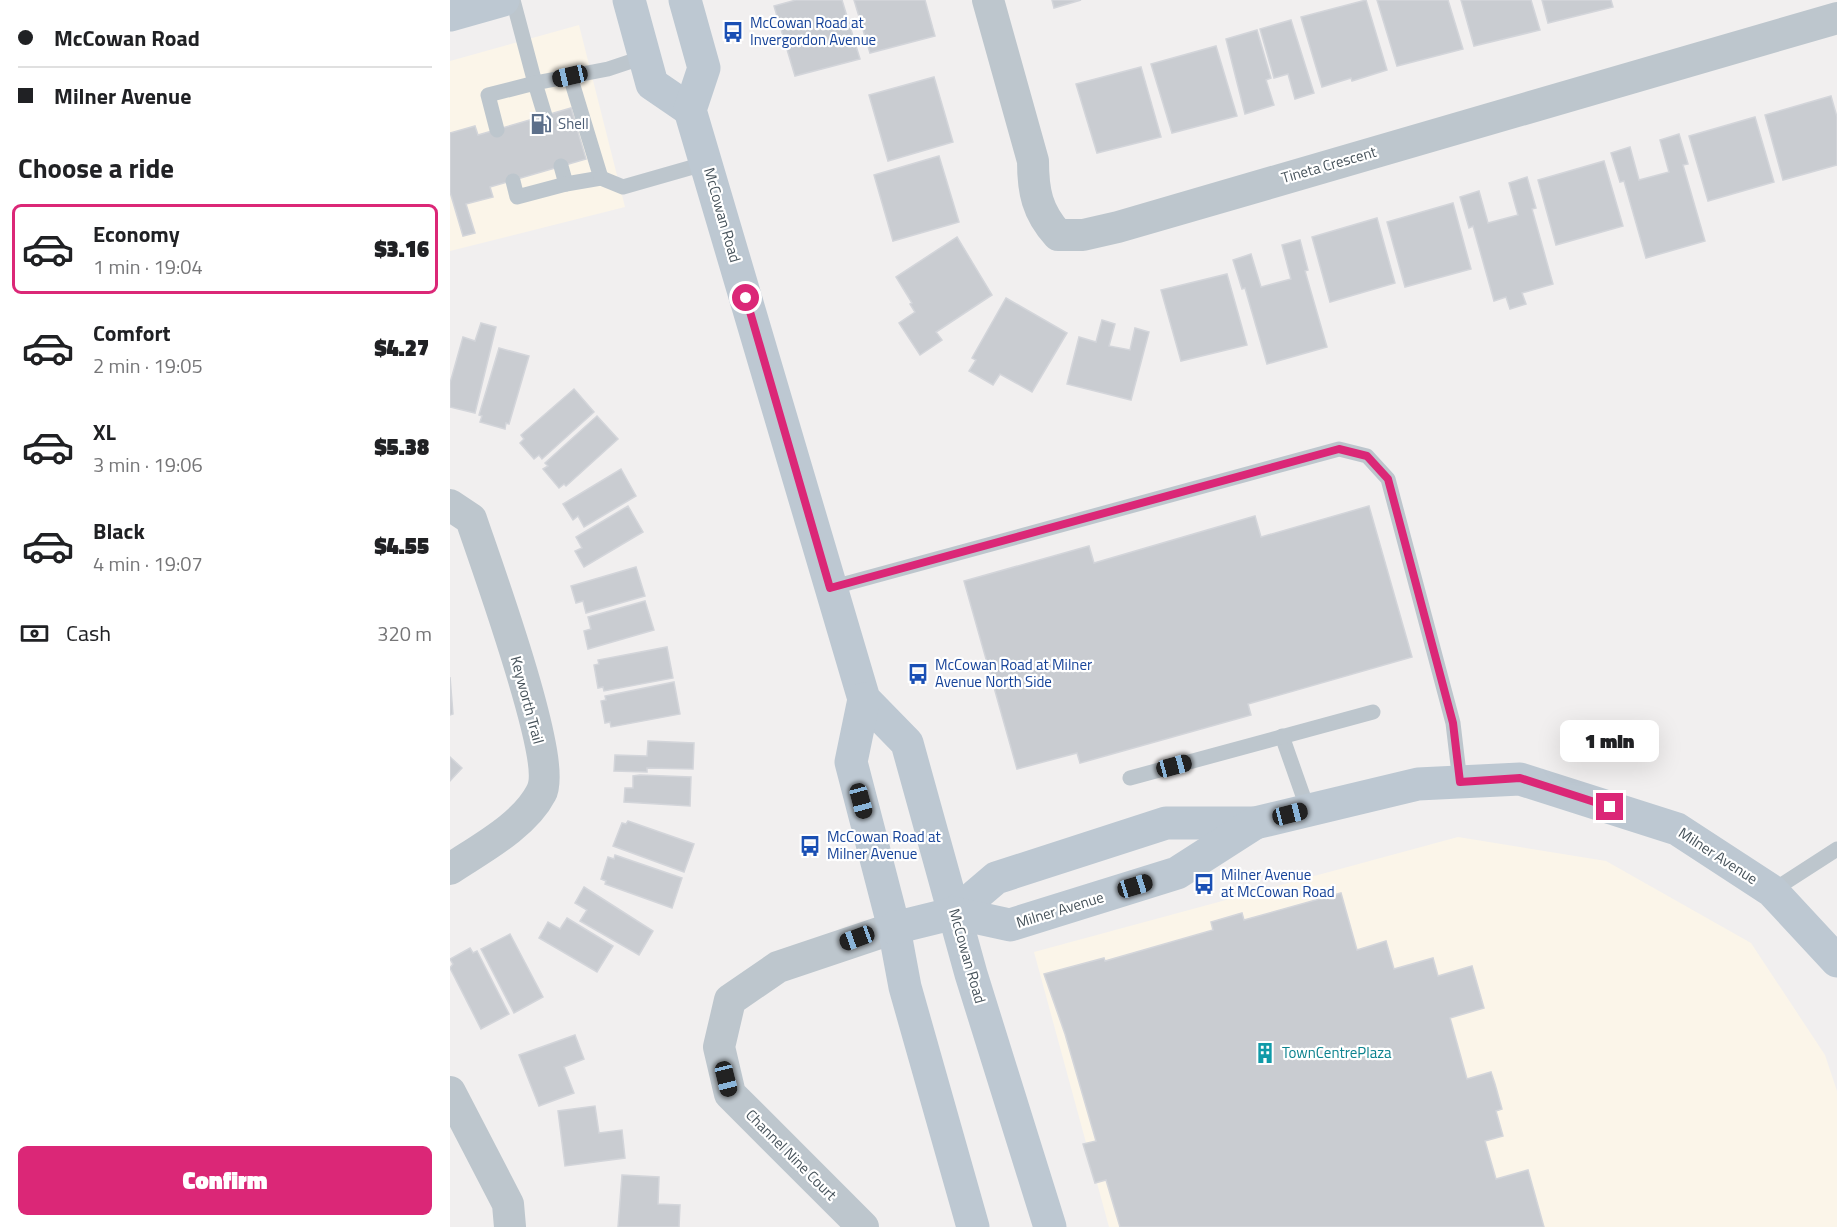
<!DOCTYPE html>
<meta charset="utf-8">
<style>
body{margin:0;font-family:"Titillium Web",sans-serif;background:#f6f6f6;color:#202124;height:100vh;display:flex;flex-direction:column;font-size:22px;white-space:nowrap}
*{box-sizing:border-box;margin:0}
p{font-size:20px;color:#757577}
.icon{flex:none;width:33px;height:33px;fill:none;stroke:currentColor;stroke-width:2;stroke-linecap:round;stroke-linejoin:round}
.map{position:relative;flex:1;overflow:hidden}
.panel{display:flex;flex-direction:column;background:#fff;width:450px}
.panel>*{flex:none}
.top-card{display:grid;align-content:center;height:132px;padding:0 18px;background:#fff}
.end{position:absolute;width:27px;height:27px;margin:-14px;border:8px solid #db2777;background:#fff;box-shadow:0 0 0 3px #fff}
.from{border-radius:50%}
.bubble{position:absolute;height:42px;border-radius:9px;background:#fff;box-shadow:0 6px 24px #0002;font-size:20px;font-weight:800;line-height:42px;text-align:center}
.car{position:absolute;width:18px;height:36px;margin:-18px -9px;border-radius:8px;box-shadow:0 0 4px 2px #0007;background:linear-gradient(#222 24%,#8ab4d8 0 40%,#222 0 76%,#8ab4d8 0 86%,#222 0)}
.top-card b{display:flex;align-items:center;gap:21px;height:57px;font-size:22px}
.top-card b+b{border-top:2px solid #e0e0e0}
.top-card i{width:15px;height:15px;background:#202124}
ul{padding:0;list-style:none}
li{display:flex;align-items:center;gap:18px;height:90px;margin:0 12px 9px;padding:0 6px;border:3px solid transparent;border-radius:9px}
li div{flex:1}
li b{display:block;font-size:22px}
li em{font-style:normal;font-weight:800}
li.on{border-color:#db2777}
li>.icon{width:54px;height:54px;stroke-width:1.5}
h2{padding:0 18px;font-size:27px;line-height:72px}
.pay{display:flex;align-items:center;gap:15px;height:66px;padding:0 18px;font-size:22px}
.pay p{margin-inline-start:auto}
.action{display:flex;gap:12px;margin-top:auto;padding:12px 18px}
.action a{flex:1;height:69px;border-radius:9px;background:#db2777;color:#fff;font-size:24px;font-weight:800;line-height:69px;text-align:center}
main{display:flex;flex:1;min-height:0}
.map>svg:first-child{display:block}
.commercial{fill:#fbf5e9}
.building{fill:#c9ccd1;stroke:#d3d5da;stroke-width:1.5}
.lines{fill:none;stroke-linecap:round;stroke-linejoin:round}
.lane{stroke:#bdc6cd;stroke-width:15}
.street{stroke:#bdc6cd;stroke-width:32}
.secondary{stroke:#bdc8d2;stroke-width:33}
.route{stroke:#db2777;stroke-width:8}
.labels{text-anchor:middle;stroke-width:4.5;stroke-linejoin:round;paint-order:stroke}
.transit-label{font-size:15px;fill:#164399;stroke:#fff;text-anchor:start}
.service-label{font-size:15px;fill:#4e5e75;stroke:#fff;text-anchor:start}
.street-label{font-size:15px;fill:#47535b;stroke:#fff}
.culture-label{font-size:15px;fill:#0d838f;stroke:#fff;text-anchor:start}
</style>
<main>
<section class="panel">
<div class="top-card">
<b><i class="from"></i>McCowan Road</b>
<b><i></i>Milner Avenue</b>
</div>
<h2>Choose a ride</h2>
<ul>
<li class="on"><svg class="icon" aria-label="car" viewBox="0 0 24 24"><path d="M5 17H2v-5l4-1 3-4h7l3 4 3 1v5h-3M9 17h6M6 11h13"/><circle cx="7" cy="17" r="2"/><circle cx="17" cy="17" r="2"/></svg><div><b>Economy</b><p>1 min · 19:04</p></div><em>$3.16</em></li>
<li><svg class="icon" aria-label="car" viewBox="0 0 24 24"><path d="M5 17H2v-5l4-1 3-4h7l3 4 3 1v5h-3M9 17h6M6 11h13"/><circle cx="7" cy="17" r="2"/><circle cx="17" cy="17" r="2"/></svg><div><b>Comfort</b><p>2 min · 19:05</p></div><em>$4.27</em></li>
<li><svg class="icon" aria-label="car" viewBox="0 0 24 24"><path d="M5 17H2v-5l4-1 3-4h7l3 4 3 1v5h-3M9 17h6M6 11h13"/><circle cx="7" cy="17" r="2"/><circle cx="17" cy="17" r="2"/></svg><div><b>XL</b><p>3 min · 19:06</p></div><em>$5.38</em></li>
<li><svg class="icon" aria-label="car" viewBox="0 0 24 24"><path d="M5 17H2v-5l4-1 3-4h7l3 4 3 1v5h-3M9 17h6M6 11h13"/><circle cx="7" cy="17" r="2"/><circle cx="17" cy="17" r="2"/></svg><div><b>Black</b><p>4 min · 19:07</p></div><em>$4.55</em></li>
</ul>
<div class="pay"><svg class="icon" aria-label="cash" viewBox="0 0 24 24"><path d="M3 7h18v10H3z"/><circle cx="12" cy="12" r="2"/></svg>Cash<p>320 m</p></div>
<div class="action"><a>Confirm</a></div>
</section>
<div class="map">
<svg width="1387" height="1227" viewBox="0 0 1387 1227">
<rect width="100%" height="100%" fill="#f1efef"/>
<g class="commercial">
<polygon points="129,25 175,207 0,251 0,61"/>
<polygon points="1008,837 1156,861 1301,943 1375,1055 1387,1091 1387,1227 659,1227 584,952"/>
</g>
<g class="building">
<polygon points="346,0 392,0 410,59 345,76 324,6"/>
<polygon points="404,0 475,0 485,36 420,53"/>
<polygon points="602,0 631,0 604,8"/>
<polygon points="916,0 937,70 902,81 901,78 872,87 851,17"/>
<polygon points="927,0 998,0 1013,49 947,66"/>
<polygon points="1011,0 1081,0 1090,30 1024,46"/>
<polygon points="1092,0 1161,0 1163,7 1098,23"/>
<polygon points="841,20 864,93 845,99 838,74 824,78 810,29"/>
<polygon points="807,30 821,78 816,80 824,105 795,114 776,39"/>
<polygon points="766,46 787,116 722,133 701,64"/>
<polygon points="691,67 711,137 647,153 626,84"/>
<polygon points="484,77 503,142 438,161 419,95"/>
<polygon points="1381,96 1387,117 1387,165 1333,180 1315,115"/>
<polygon points="121,108 136,159 40,187 43,197 16,204 25,233 13,236 0,192 0,133 25,126 28,135"/>
<polygon points="1305,117 1324,182 1258,201 1239,136"/>
<polygon points="1229,134 1238,164 1233,165 1255,241 1196,258 1174,181 1170,182 1161,153 1180,147 1189,180 1219,172 1210,140"/>
<polygon points="489,156 509,222 443,241 424,175"/>
<polygon points="1154,161 1173,226 1106,245 1088,180"/>
<polygon points="1077,177 1086,208 1082,209 1103,284 1072,293 1076,304 1060,309 1056,297 1044,301 1023,226 1019,228 1010,197 1029,191 1038,223 1068,215 1059,183"/>
<polygon points="1003,203 1021,269 955,287 937,222"/>
<polygon points="927,218 945,283 880,302 862,237"/>
<polygon points="507,237 542,295 486,332 492,340 470,355 449,323 465,312 460,304 462,303 446,277"/>
<polygon points="850,240 858,270 855,271 877,347 817,364 795,288 792,289 783,260 801,254 811,287 841,279 832,245"/>
<polygon points="777,274 797,345 731,361 711,290"/>
<polygon points="556,298 617,333 582,392 550,374 543,385 519,371 526,360 522,358"/>
<polygon points="652,320 665,324 659,346 680,350 685,328 699,332 681,400 617,384 629,337 646,342"/>
<polygon points="31,323 46,327 25,413 0,407 0,383 13,337 25,341"/>
<polygon points="49,348 79,356 59,424 56,423 55,429 30,422 32,416 29,415"/>
<polygon points="124,389 144,412 92,459 89,455 84,459 70,443 74,439 71,435"/>
<polygon points="147,416 168,439 116,486 114,484 109,488 93,469 98,466 95,463"/>
<polygon points="171,469 186,496 134,527 128,516 123,520 113,504"/>
<polygon points="178,506 193,532 134,567 125,551 132,548 126,537"/>
<polygon points="919,506 962,657 798,704 801,715 630,763 627,753 567,769 514,581 639,546 644,563 805,516 811,537"/>
<polygon points="186,567 195,596 136,613 133,601 126,603 121,586"/>
<polygon points="195,601 204,630 138,649 134,631 141,629 138,617"/>
<polygon points="217,647 223,678 154,691 153,687 148,688 144,665 149,664 148,660"/>
<polygon points="0,677 3,714 0,715"/>
<polygon points="224,682 230,714 161,727 160,722 155,723 151,701 156,700 155,696"/>
<polygon points="198,741 244,743 243,769 197,768 197,772 164,771 165,755 197,756"/>
<polygon points="0,757 12,768 0,781"/>
<polygon points="190,775 241,777 240,806 174,802 175,788 183,788 183,776"/>
<polygon points="178,821 244,844 234,872 163,846 172,823 176,824"/>
<polygon points="165,855 232,878 222,908 155,884 156,881 151,879 158,857 164,859"/>
<polygon points="134,887 203,931 189,955 130,921 137,910 125,903"/>
<polygon points="891,893 907,950 936,941 944,969 983,958 988,976 1022,966 1034,1008 1000,1018 1017,1079 1041,1072 1045,1084 1052,1109 1046,1111 1053,1136 1035,1141 1046,1179 1078,1170 1094,1227 670,1227 656,1180 645,1183 633,1144 646,1141 615,1034 594,974 654,958 655,961 763,930 761,922 792,913 794,920"/>
<polygon points="117,918 163,946 147,972 89,938 98,922 110,929"/>
<polygon points="60,934 93,997 64,1013 31,949"/>
<polygon points="20,948 23,953 27,951 59,1014 31,1029 0,968 3,964 0,959"/>
<polygon points="125,1035 134,1059 114,1067 124,1093 89,1106 69,1055"/>
<polygon points="145,1106 149,1133 172,1130 175,1158 115,1166 108,1111"/>
<polygon points="172,1175 209,1177 208,1204 230,1205 229,1227 168,1227"/>
</g>
<g class="lines">
<g class="lane">
<polyline points="63,0 85,83 158,69 194,57"/>
<polyline points="47,130 38,95 85,83 95,116"/>
<polyline points="111,166 116,184 151,178 120,76"/>
<polyline points="151,178 173,187 257,163"/>
<polyline points="63,181 67,197 116,184"/>
<polyline points="380,588 889,449 917,456 938,479 1003,723 1010,782"/>
<polyline points="832,736 858,810"/>
<polyline points="680,778 923,712"/>
<polyline points="1322,891 1387,849"/>
</g>
<g class="street">
<path d="M538,0L583,161C583,191 587,212 608,235H633L668,227L1387,18"/>
<path d="M0,505L21,519C35,561 109,762 91,793C74,826 30,849 0,869"/>
<polyline points="0,1092 58,1204 60,1227"/>
<polyline points="413,1227 280,1094 269,1047 280,1000 328,967 444,928"/>
</g>
<g class="secondary">
<polyline points="179,0 202,84 240,110"/>
<polyline points="235,0 254,68 240,110 414,699 457,743 521,974 600,1227"/>
<polyline points="0,15 53,0"/>
<polyline points="414,699 401,762 444,928 455,987 523,1227"/>
<polyline points="505,913 546,878 716,823 805,823 968,784 1070,779 1227,829 1322,891 1387,961"/>
<polyline points="444,928 505,913 560,925 727,873 805,823"/>
</g>
</g>
<g class="lines">
<polyline class="route" points="296,298 380,588 889,449 917,456 938,479 1003,723 1010,782 1070,778 1160,807"/>
</g>
<defs>
<symbol id="bus-bare" viewBox="-9 -9 18 18"><path d="M-5-6H5V4H4V6H2V4H-2V6H-4V4H-5ZM-3.5-4V0h7V-4ZM-3.5 1.2v1.5H-2V1.2ZM2 1.2v1.5H3.5V1.2Z" fill="#1a4fb4" stroke="#fff" stroke-width="2.5" paint-order="stroke"/></symbol>
<symbol id="fuel-bare" viewBox="-9 -9 18 18"><path d="M-5.5-6h7V0h2V4h1.3V-2.5L3-4.5l.8-.8L6-3V5H2.5V1h-1V6h-7ZM-4.2-4.7v3.2H.2V-4.7Z" fill="#5c6f8a" stroke="#fff" stroke-width="2.5" paint-order="stroke"/></symbol>
<symbol id="building-bare" viewBox="-9 -9 18 18"><path d="M-4-6H4V6H1V3H-1V6H-4ZM-2.5-4.3h1.7v1.8h-1.7ZM.8-4.3h1.7v1.8H.8ZM-2.5-1h1.7V.8h-1.7ZM.8-1h1.7V.8H.8Z" fill="#0f9aa8" stroke="#fff" stroke-width="2.5" paint-order="stroke"/></symbol>
</defs>
<g fill-rule="evenodd">
<use href="#bus-bare" x="268" y="17" width="30" height="30"/>
<use href="#fuel-bare" x="76" y="109" width="30" height="30"/>
<use href="#bus-bare" x="453" y="659" width="30" height="30"/>
<use href="#bus-bare" x="345" y="831" width="30" height="30"/>
<use href="#bus-bare" x="739" y="869" width="30" height="30"/>
<use href="#building-bare" x="800" y="1038" width="30" height="30"/>
</g>
<g class="labels">
<g class="transit-label">
<text x="300" y="28">McCowan Road at<tspan x="300" dy="17">Invergordon Avenue</tspan></text>
<text x="485" y="670">McCowan Road at Milner<tspan x="485" dy="17">Avenue North Side</tspan></text>
<text x="377" y="842">McCowan Road at<tspan x="377" dy="17">Milner Avenue</tspan></text>
<text x="771" y="880">Milner Avenue<tspan x="771" dy="17">at McCowan Road</tspan></text>
</g>
<g class="service-label">
<text x="108" y="129">Shell</text>
</g>
<g class="street-label">
<text transform="translate(879 165) rotate(-16)" y="5">Tineta Crescent</text>
<text transform="translate(272 215) rotate(74)" y="5">McCowan Road</text>
<text transform="translate(77 700) rotate(75)" y="5">Keyworth Trail</text>
<text transform="translate(1268 856) rotate(33)" y="5">Milner Avenue</text>
<text transform="translate(610 910) rotate(-17)" y="5">Milner Avenue</text>
<text transform="translate(517 956) rotate(74)" y="5">McCowan Road</text>
<text transform="translate(341 1155) rotate(45)" y="5">Channel Nine Court</text>
</g>
<g class="culture-label">
<text x="832" y="1058">TownCentrePlaza</text>
</g>
</g>
</svg>
<i class="end from" style="left:296px;top:298px"></i>
<i class="end" style="left:1160px;top:807px"></i>
<div class="bubble" style="left:1110px;top:720px;width:99px">1 min</div>
<i class="car" style="left:120px;top:76px;rotate:257deg"></i>
<i class="car" style="left:724px;top:766px;rotate:75deg"></i>
<i class="car" style="left:411px;top:801px;rotate:165deg"></i>
<i class="car" style="left:840px;top:814px;rotate:76deg"></i>
<i class="car" style="left:685px;top:886px;rotate:73deg"></i>
<i class="car" style="left:407px;top:938px;rotate:250deg"></i>
<i class="car" style="left:276px;top:1079px;rotate:166deg"></i>
</div>
</main>
